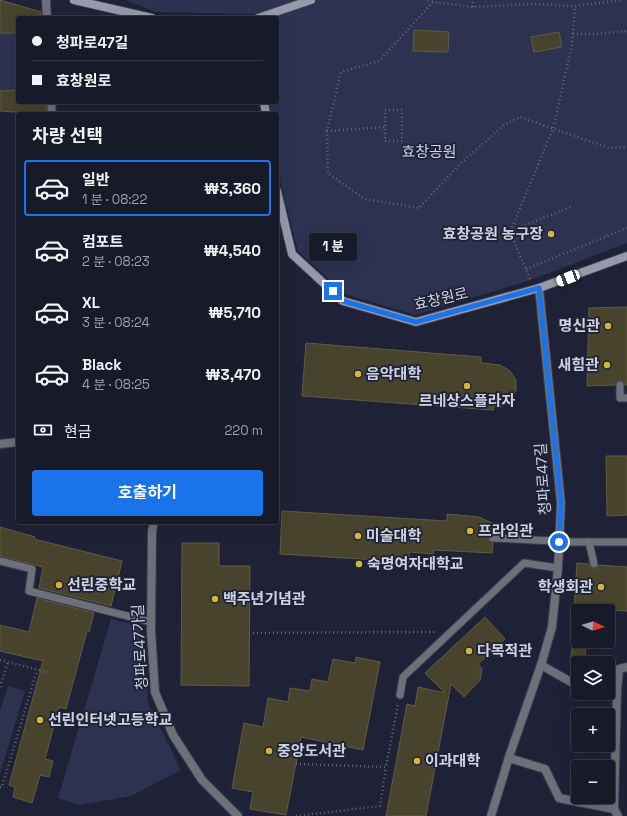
<!DOCTYPE html>
<html lang="ko">
<meta charset="utf-8">
<style>
body{margin:0;font-family:"Space Grotesk","Noto Sans KR",sans-serif;background:#242734;color:#f1f3f6;height:100vh;display:flex;flex-direction:column;font-size:15px;white-space:nowrap}
*{box-sizing:border-box;margin:0}
p{font-size:13px;color:#9ea1a8}
.icon{flex:none;width:22px;height:22px;fill:none;stroke:currentColor;stroke-width:2;stroke-linecap:round;stroke-linejoin:round}
.map{position:relative;flex:1;overflow:hidden}
.panel{position:absolute;left:16px;top:112px;width:263px;height:412px;display:flex;flex-direction:column;background:#171a28;border-radius:4px;box-shadow:0 4px 16px #0002,0 0 0 1px #363845}
.panel>*{flex:none}
.banner{position:absolute;left:16px;top:16px;width:263px;height:88px;border-radius:4px;box-shadow:0 4px 16px #0002,0 0 0 1px #363845;display:grid;align-content:center;height:88px;padding:0 16px;background:#171a28}
.needle{width:26px;rotate:95deg}
.tools{position:absolute;left:571px;top:604px;display:grid;gap:8px}
.tools a{display:grid;place-items:center;width:44px;height:44px;border-radius:4px;background:#171a28;box-shadow:0 4px 16px #0002,0 0 0 1px #363845;font-size:20px}
.end{position:absolute;width:18px;height:18px;margin:-9px;border:5px solid #1a73e8;background:#fff;box-shadow:0 0 0 2px #fff}
.from{border-radius:50%}
.bubble{position:absolute;height:28px;border-radius:4px;background:#171a28;box-shadow:0 4px 16px #0002,0 0 0 1px #363845;font-size:13px;font-weight:700;line-height:28px;text-align:center}
.car{position:absolute;width:12px;height:24px;margin:-12px -6px;border-radius:5px;box-shadow:0 0 3px 1px #0007;background:linear-gradient(#fff 24%,#345 0 40%,#fff 0 76%,#345 0 86%,#fff 0)}
.banner b{display:flex;align-items:center;gap:14px;height:38px;font-size:15px}
.banner b+b{border-top:1px solid #363845}
.banner i{width:10px;height:10px;background:#f1f3f6}
ul{padding:0;list-style:none}
li{display:flex;align-items:center;gap:12px;height:56px;margin:0 8px 6px;padding:0 8px;border:2px solid transparent;border-radius:4px}
li div{flex:1}
li b{display:block;font-size:15px}
li em{font-style:normal;font-weight:700}
li.current{border-color:#1a73e8}
li>.icon{width:36px;height:36px;stroke-width:1.5}
h2{padding:0 16px;font-size:18px;line-height:48px}
.pay{display:flex;align-items:center;gap:10px;height:44px;padding:0 16px;font-size:15px}
.pay p{margin-inline-start:auto}
.button{display:flex;gap:8px;margin-top:auto;padding:8px 16px}
.button a{flex:1;height:46px;border-radius:4px;background:#1a73e8;color:#fff;font-size:16px;font-weight:700;line-height:46px;text-align:center}
.map>svg:first-child{display:block}
.green{fill:#2d3251}
.building{fill:#48432c;stroke:#605b43}
.lines{fill:none;stroke-linecap:round;stroke-linejoin:round}
.lane-casing{stroke:#3b3e51;stroke-width:9}
.street-casing{stroke:#3b3e51;stroke-width:10}
.secondary-casing{stroke:#3b3e51;stroke-width:10}
.path{stroke:#626576;stroke-width:2.5;stroke-dasharray:1 3;stroke-linecap:butt}
.lane{stroke:#6d6f79;stroke-width:7}
.street{stroke:#6d6f79;stroke-width:8}
.secondary{stroke:#969aab;stroke-width:8}
.route{stroke:#1a73e8;stroke-width:5}
.poi-dot{fill:#d2b736;stroke:#1f2236;stroke-width:1.5}
.labels{text-anchor:middle;stroke-width:3.5;stroke-linejoin:round;paint-order:stroke}
.park-label{font-size:15px;fill:#cbd2f2;stroke:#1f2236}
.poi-label{font-size:15px;font-weight:bold;fill:#cfd2df;stroke:#1f2236;text-anchor:start}
.street-label{font-size:15px;fill:#cfd2df;stroke:#1f2236}
</style>
<div class="map">
<svg width="627" height="816" viewBox="0 0 627 816">
<rect width="100%" height="100%" fill="#1f2236"/>
<g class="green">
<polygon points="0,0 37,11 38,18 18,18 18,102 41,112 29,113 0,111"/>
<polygon points="126,0 627,0 627,243 531,280 415,315 345,294 298,251 281,185 277,159 277,114 270,114 268,102 277,102 277,18 256,18 255,14 156,12"/>
<polygon points="111,619 141,626 148,703 181,770 131,796 79,805 58,798"/>
<polygon points="8,686 25,691 0,774 0,711"/>
</g>
<g class="building">
<polygon points="0,0 41,12 41,18 18,18 18,33 0,33"/>
<polygon points="414,30 449,32 448,52 413,51"/>
<polygon points="559,32 562,47 534,52 531,37"/>
<polygon points="18,90 18,102 46,102 46,112 29,113 0,111 0,91"/>
<polygon points="627,307 627,385 625,385 623,381 620,380 616,382 615,385 587,386 589,308"/>
<polygon points="306,343 481,357 481,363 500,365 510,371 516,380 516,391 508,402 501,407 494,406 493,410 302,396"/>
<polygon points="606,456 627,456 627,515 607,516"/>
<polygon points="282,511 447,521 447,514 479,517 494,524 493,533 490,534 488,537 489,541 493,543 492,553 434,550 433,554 409,552 409,562 280,554"/>
<polygon points="0,527 35,537 34,539 122,561 111,606 39,588 43,567 0,556"/>
<polygon points="182,543 219,543 219,566 250,566 249,686 181,685"/>
<polygon points="577,563 589,564 590,567 593,569 597,568 599,565 627,567 627,611 574,608"/>
<polygon points="37,598 94,613 89,632 87,631 66,709 59,707 45,759 53,761 49,777 40,775 32,803 13,797 15,787 9,785 43,661 0,651 0,625 29,632"/>
<polygon points="485,617 505,639 478,664 482,669 480,680 464,697 451,684 426,816 386,816 407,704 415,706 418,687 445,693 425,673"/>
<polygon points="573,641 587,641 584,663 570,663"/>
<polygon points="356,657 380,662 363,750 301,737 286,815 250,809 253,792 232,788 244,723 263,727 268,698 288,702 290,688 310,691 312,679 328,682 333,659 355,663"/>
</g>
<g class="lines">
<defs>
<g id="lane">
<polyline points="620,385 620,398 627,398"/>
<polyline points="493,538 555,541"/>
<polyline points="562,542 627,542"/>
<polyline points="589,542 594,564"/>
<polyline points="0,561 32,569 29,591 151,622"/>
<polyline points="400,695 403,677 524,563 558,568"/>
</g>
<g id="street">
<polyline points="46,0 47,18"/>
<polyline points="51,102 52,114"/>
<polyline points="0,444 18,442"/>
<polyline points="154,522 152,531 151,631 155,692 173,735 202,780 238,816"/>
<polyline points="541,665 578,686"/>
<polyline points="608,690 617,691"/>
<polyline points="509,758 545,769 559,798 614,809"/>
<polyline points="491,816 510,754 541,665 552,627 558,568 561,503 539,288"/>
<polyline points="618,816 614,809 617,691 619,669 627,667"/>
</g>
<g id="secondary">
<polyline points="74,0 152,18"/>
<polyline points="258,18 311,0"/>
<polyline points="264,102 266,114"/>
<polyline points="277,191 292,254 343,301 416,322 539,288 627,256"/>
</g>
</defs>
<use href="#lane" class="lane-casing"/>
<use href="#street" class="street-casing"/>
<use href="#secondary" class="secondary-casing"/>
<g class="path">
<polyline points="428,0 433,2 473,7 534,4 575,6 622,0"/>
<polyline points="433,2 379,61 341,72 327,131 328,173 364,199 419,208 461,163 504,125 520,117 609,148 627,147"/>
<polyline points="473,7 473,0"/>
<polyline points="573,34 595,34 627,31"/>
<rect x="385" y="110" width="17" height="31"/>
<polyline points="327,131 385,127"/>
<polyline points="510,231 571,207"/>
<polyline points="526,269 627,228"/>
<polyline points="530,279 510,232 553,129 572,45 575,6"/>
<polyline points="249,633 435,632"/>
<polyline points="0,660 50,673"/>
<polyline points="0,687 8,662"/>
<polyline points="296,764 386,767 398,704"/>
<polyline points="0,787 2,787 37,670"/>
<polyline points="296,816 380,806 386,767"/>
</g>
<use href="#lane" class="lane"/>
<use href="#street" class="street"/>
<use href="#secondary" class="secondary"/>
</g>
<g class="lines">
<polyline class="route" points="333,291 343,301 416,322 539,288 561,503 559,542"/>
</g>
<g class="poi-dot">
<circle cx="551" cy="234" r="4"/>
<circle cx="608" cy="326" r="4"/>
<circle cx="607" cy="365" r="4"/>
<circle cx="358" cy="374" r="4"/>
<circle cx="467" cy="386" r="4"/>
<circle cx="470" cy="531" r="4"/>
<circle cx="358" cy="536" r="4"/>
<circle cx="359" cy="564" r="4"/>
<circle cx="59" cy="585" r="4"/>
<circle cx="601" cy="587" r="4"/>
<circle cx="215" cy="599" r="4"/>
<circle cx="469" cy="651" r="4"/>
<circle cx="40" cy="720" r="4"/>
<circle cx="269" cy="751" r="4"/>
<circle cx="417" cy="761" r="4"/>
</g>
<g class="labels">
<g class="park-label">
<text x="429" y="157">효창공원</text>
</g>
<g class="poi-label">
<text x="543" y="239" text-anchor="end">효창공원 농구장</text>
<text x="600" y="331" text-anchor="end">명신관</text>
<text x="599" y="370" text-anchor="end">새힘관</text>
<text x="366" y="379">음악대학</text>
<text x="467" y="406" text-anchor="middle">르네상스플라자</text>
<text x="478" y="536">프라임관</text>
<text x="366" y="541">미술대학</text>
<text x="367" y="569">숙명여자대학교</text>
<text x="67" y="590">선린중학교</text>
<text x="593" y="592" text-anchor="end">학생회관</text>
<text x="223" y="604">백주년기념관</text>
<text x="477" y="656">다목적관</text>
<text x="48" y="725">선린인터넷고등학교</text>
<text x="277" y="756">중앙도서관</text>
<text x="425" y="766">이과대학</text>
</g>
<g class="street-label">
<text transform="translate(441 299) rotate(-13)" y="5">효창원로</text>
<text transform="translate(543 479) rotate(-94)" y="5">청파로47길</text>
<text transform="translate(140 647) rotate(-93)" y="5">청파로47가길</text>
</g>
</g>
</svg>
<div class="tools">
<a><svg class="needle" viewBox="-14 -14 28 28"><path d="M0-13l5 13h-10z" fill="#e53935"/><path d="M0 13l5-13h-10z" fill="#9ea1a8"/></svg></a>
<a><svg class="icon" aria-label="layers" viewBox="0 0 24 24"><path d="M12 4l9 5-9 5-9-5zM3 14l9 5 9-5"/></svg></a>
<a>+</a>
<a>−</a>
</div>
<i class="end from" style="left:559px;top:542px"></i>
<i class="end" style="left:333px;top:291px"></i>
<div class="bubble" style="left:309px;top:233px;width:48px">1 분</div>
<i class="car" style="left:568px;top:278px;rotate:249deg"></i>
<div class="banner">
<b><i class="from"></i>청파로47길</b>
<b><i></i>효창원로</b>
</div>
<section class="panel">
<h2>차량 선택</h2>
<ul>
<li class="current"><svg class="icon" aria-label="car" viewBox="0 0 24 24"><path d="M5 17H2v-5l4-1 3-4h7l3 4 3 1v5h-3M9 17h6M6 11h13"/><circle cx="7" cy="17" r="2"/><circle cx="17" cy="17" r="2"/></svg><div><b>일반</b><p>1 분 · 08:22</p></div><em>₩3,360</em></li>
<li><svg class="icon" aria-label="car" viewBox="0 0 24 24"><path d="M5 17H2v-5l4-1 3-4h7l3 4 3 1v5h-3M9 17h6M6 11h13"/><circle cx="7" cy="17" r="2"/><circle cx="17" cy="17" r="2"/></svg><div><b>컴포트</b><p>2 분 · 08:23</p></div><em>₩4,540</em></li>
<li><svg class="icon" aria-label="car" viewBox="0 0 24 24"><path d="M5 17H2v-5l4-1 3-4h7l3 4 3 1v5h-3M9 17h6M6 11h13"/><circle cx="7" cy="17" r="2"/><circle cx="17" cy="17" r="2"/></svg><div><b>XL</b><p>3 분 · 08:24</p></div><em>₩5,710</em></li>
<li><svg class="icon" aria-label="car" viewBox="0 0 24 24"><path d="M5 17H2v-5l4-1 3-4h7l3 4 3 1v5h-3M9 17h6M6 11h13"/><circle cx="7" cy="17" r="2"/><circle cx="17" cy="17" r="2"/></svg><div><b>Black</b><p>4 분 · 08:25</p></div><em>₩3,470</em></li>
</ul>
<div class="pay"><svg class="icon" aria-label="cash" viewBox="0 0 24 24"><path d="M3 7h18v10H3z"/><circle cx="12" cy="12" r="2"/></svg>현금<p>220 m</p></div>
<div class="button"><a>호출하기</a></div>
</section>
</div>
